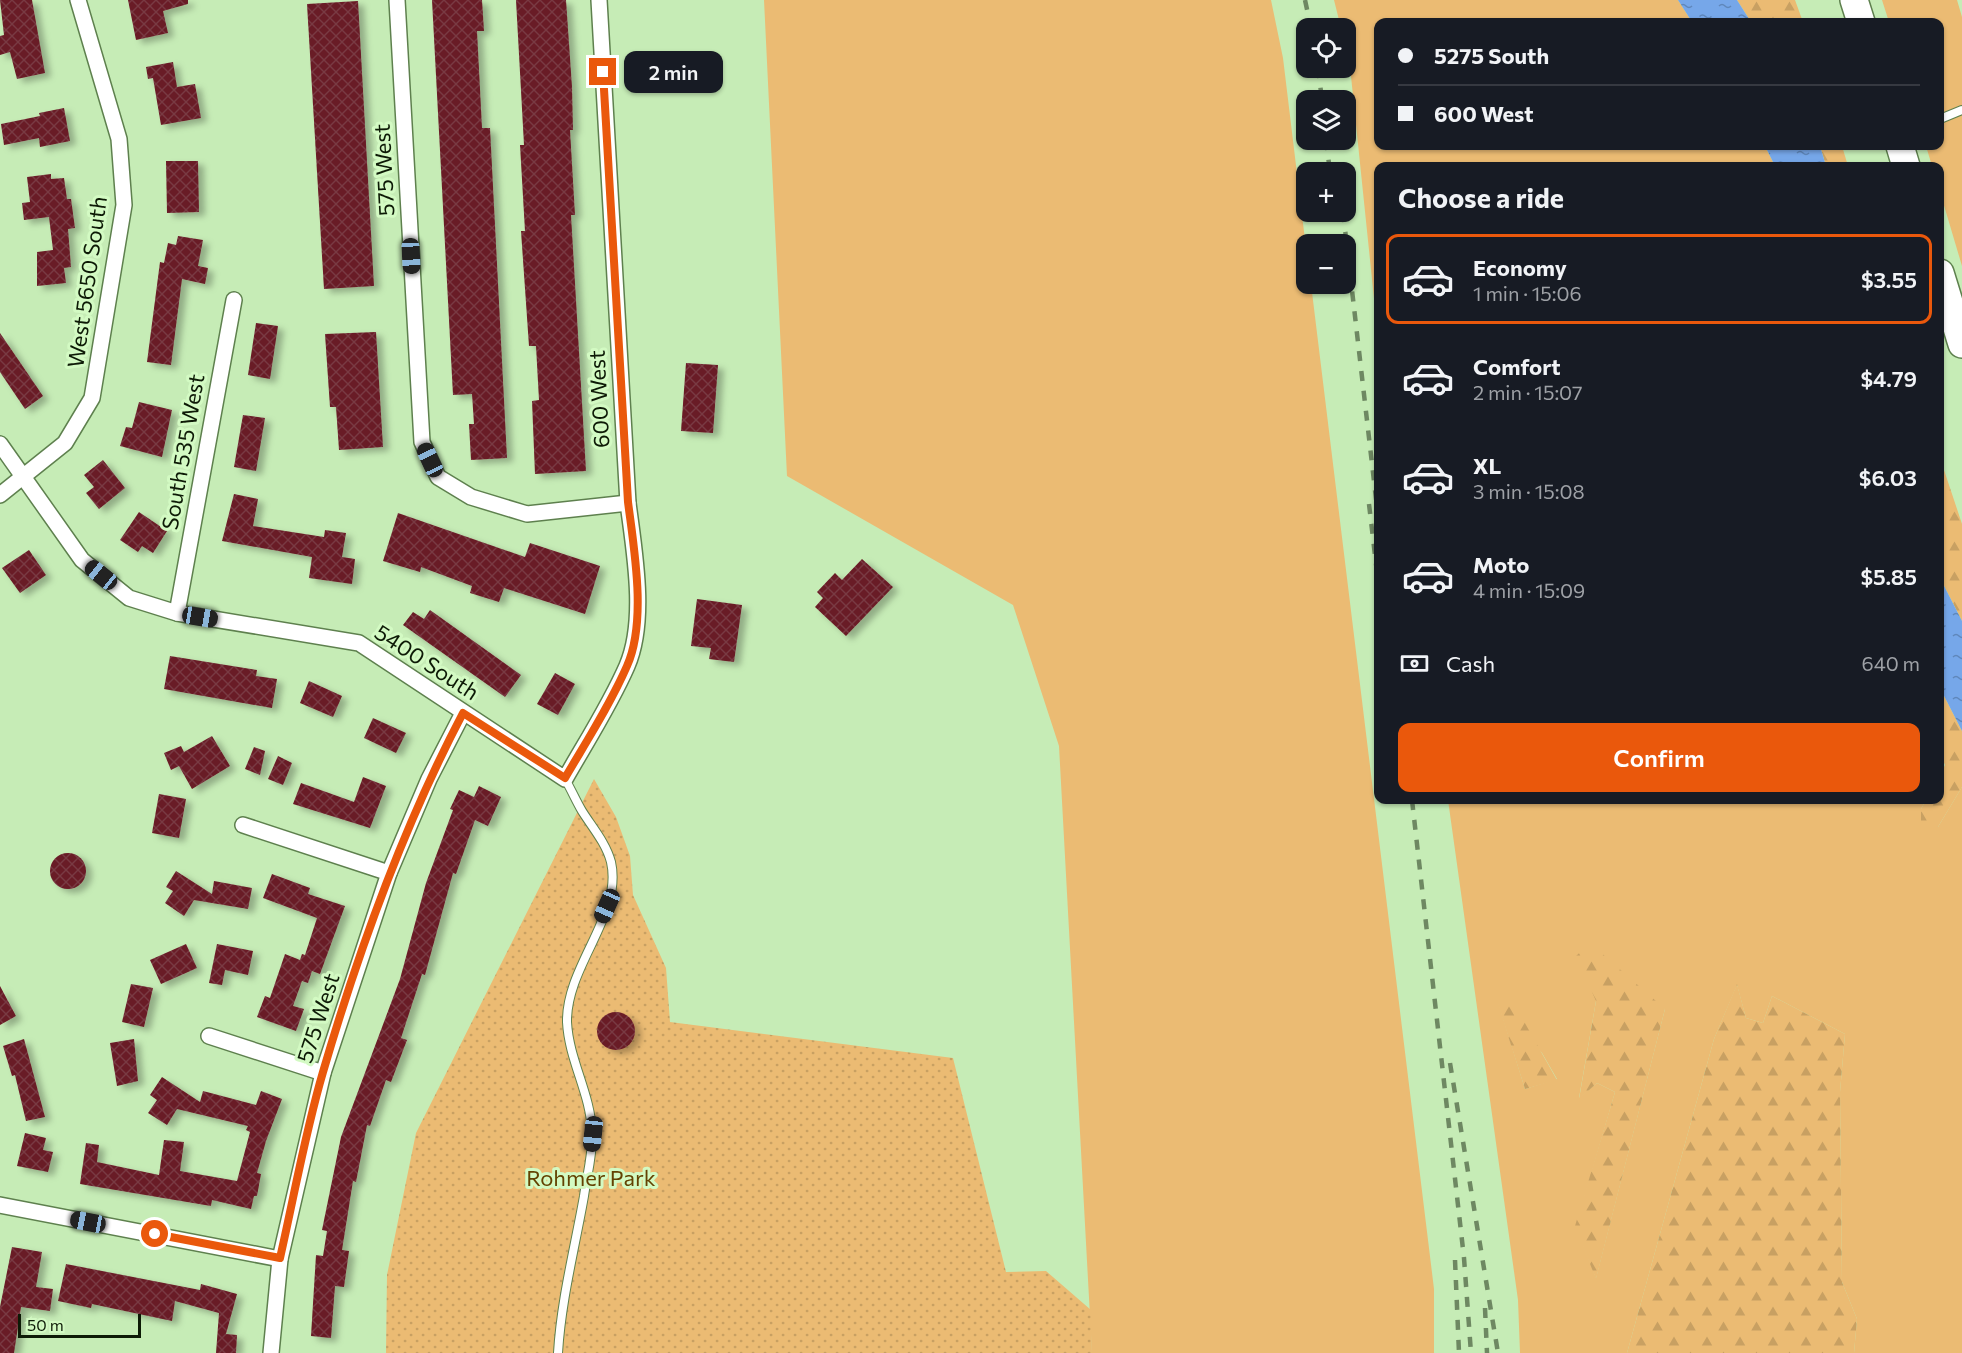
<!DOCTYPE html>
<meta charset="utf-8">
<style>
body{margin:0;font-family:Commissioner,sans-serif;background:#242831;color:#f1f3f6;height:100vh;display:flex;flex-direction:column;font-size:22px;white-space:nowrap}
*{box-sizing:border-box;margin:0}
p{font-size:20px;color:#9ea1a6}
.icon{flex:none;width:33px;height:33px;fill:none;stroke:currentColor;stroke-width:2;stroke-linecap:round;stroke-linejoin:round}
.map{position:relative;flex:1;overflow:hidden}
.side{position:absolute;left:1374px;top:162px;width:570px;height:642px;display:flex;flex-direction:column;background:#171b24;border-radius:12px;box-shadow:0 2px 4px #0004}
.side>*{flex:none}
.top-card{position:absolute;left:1374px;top:18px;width:570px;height:132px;border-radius:12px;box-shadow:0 2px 4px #0004;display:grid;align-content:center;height:132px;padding:0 24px;background:#171b24}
.controls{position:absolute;left:1296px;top:18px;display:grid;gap:12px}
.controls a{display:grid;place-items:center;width:60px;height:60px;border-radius:12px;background:#171b24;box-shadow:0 2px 4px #0004;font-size:30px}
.scale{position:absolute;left:18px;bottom:15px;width:123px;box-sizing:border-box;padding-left:6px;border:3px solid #0d1a06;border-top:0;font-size:16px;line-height:21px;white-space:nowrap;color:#0d1a06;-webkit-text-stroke:4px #d3fac3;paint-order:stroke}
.end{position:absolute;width:27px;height:27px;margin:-14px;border:8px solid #ea580c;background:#fff;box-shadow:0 0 0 3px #fff}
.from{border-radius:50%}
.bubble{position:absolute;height:42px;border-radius:12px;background:#171b24;box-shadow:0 2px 4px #0004;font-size:20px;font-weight:600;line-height:42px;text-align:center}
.car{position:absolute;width:18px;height:36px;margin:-18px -9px;border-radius:8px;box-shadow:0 0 4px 2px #0007;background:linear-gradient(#222 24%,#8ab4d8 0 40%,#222 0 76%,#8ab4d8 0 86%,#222 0)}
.top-card b{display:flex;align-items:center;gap:21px;height:57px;font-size:22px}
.top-card b+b{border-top:2px solid #363941}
.top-card i{width:15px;height:15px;background:#f1f3f6}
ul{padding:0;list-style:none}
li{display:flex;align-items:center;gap:18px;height:90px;margin:0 12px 9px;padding:0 12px;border:3px solid transparent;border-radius:12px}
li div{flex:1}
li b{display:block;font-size:22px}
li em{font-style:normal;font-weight:600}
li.on{border-color:#ea580c}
li>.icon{width:54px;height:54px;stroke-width:1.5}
h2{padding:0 24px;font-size:27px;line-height:72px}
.pay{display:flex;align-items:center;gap:15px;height:66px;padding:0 24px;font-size:22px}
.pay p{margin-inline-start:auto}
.button{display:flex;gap:12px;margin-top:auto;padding:12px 24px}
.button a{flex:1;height:69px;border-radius:12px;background:#ea580c;color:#fff;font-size:24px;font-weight:600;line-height:69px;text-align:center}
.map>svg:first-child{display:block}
.grass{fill:#ebbb73;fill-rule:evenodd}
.forest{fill:url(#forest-firs)}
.park{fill:url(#park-dots)}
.water{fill:url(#water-ripples)}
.building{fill:url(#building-cross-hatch);filter:url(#shadow)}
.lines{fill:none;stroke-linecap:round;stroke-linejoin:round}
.lane-casing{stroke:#5e804e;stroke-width:10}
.street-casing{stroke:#5e804e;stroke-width:18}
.highway-casing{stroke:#5e804e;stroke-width:30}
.lane{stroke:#fff;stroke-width:8}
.street{stroke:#fff;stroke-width:15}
.highway{stroke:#fff;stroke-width:27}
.rail{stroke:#6e8862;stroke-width:4.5;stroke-dasharray:10 10;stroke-linecap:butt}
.route{stroke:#ea580c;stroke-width:8}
.labels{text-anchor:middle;stroke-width:6;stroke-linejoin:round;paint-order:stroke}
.street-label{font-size:22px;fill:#0d1a06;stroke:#d3fac3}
.park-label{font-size:22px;fill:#634201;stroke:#d3fac3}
</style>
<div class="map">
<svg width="1962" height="1353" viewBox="0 0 1962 1353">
<defs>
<pattern id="forest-firs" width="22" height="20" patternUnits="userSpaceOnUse" patternTransform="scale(1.5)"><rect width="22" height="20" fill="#ebbb73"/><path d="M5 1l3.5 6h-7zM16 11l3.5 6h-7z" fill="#c8a062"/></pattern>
<pattern id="park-dots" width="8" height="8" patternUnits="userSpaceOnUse" patternTransform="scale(1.5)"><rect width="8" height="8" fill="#ebbb73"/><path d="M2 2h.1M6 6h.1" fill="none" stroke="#c8a062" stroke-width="1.8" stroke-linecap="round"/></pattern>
<pattern id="water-ripples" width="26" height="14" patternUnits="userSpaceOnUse" patternTransform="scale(1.5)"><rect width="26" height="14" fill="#76a7e9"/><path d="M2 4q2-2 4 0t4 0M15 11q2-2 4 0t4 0" fill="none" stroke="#5f87bb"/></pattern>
<pattern id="building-cross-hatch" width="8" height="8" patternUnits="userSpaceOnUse" patternTransform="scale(1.5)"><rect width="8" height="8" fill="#691a26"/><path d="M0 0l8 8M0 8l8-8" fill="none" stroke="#783a42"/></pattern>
<filter id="shadow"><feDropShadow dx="6" dy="4" stdDeviation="3" flood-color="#0004"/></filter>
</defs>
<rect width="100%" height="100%" fill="#c6ecb6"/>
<g class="grass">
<polygon points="764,0 1271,0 1283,58 1306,248 1306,284 1311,284 1434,1289 1434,1353 1092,1353 1059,746 1013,605 787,476"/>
<polygon points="1334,0 1678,0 1692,22 1378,22 1378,146 1765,146 1775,166 1378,166 1378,337 1346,28 1341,28"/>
<polygon points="1882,0 1957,0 1962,17 1962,266 1940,192 1940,166 1932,166 1926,146 1940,146 1940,22 1889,22"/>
<path d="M1962,787V1353H1854L1857,1319L1842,1282L1840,1092L1845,1034L1772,996L1763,1023L1746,1018L1737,985L1714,1039L1627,1353H1520L1518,1300L1448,800H1926L1921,809L1938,827ZM1596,1001L1665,1009L1596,1278L1576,1226L1615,1092L1597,1083L1579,1098ZM1498,1002L1542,1053L1557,1079L1525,1089Z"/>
</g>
<g class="forest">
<polygon points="1737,0 1795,0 1803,22 1751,22"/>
<polygon points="1820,146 1842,146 1848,166 1826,166"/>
<polygon points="1940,458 1962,524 1962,621 1940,578"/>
<polygon points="1940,688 1962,731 1962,787 1938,827 1921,824 1921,809 1926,800 1940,800 1940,775 1945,765 1940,754"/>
<polygon points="1590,943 1665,1009 1596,1279 1575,1226 1615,1092 1597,1083 1579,1099 1596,1001 1576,956"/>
<polygon points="1737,984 1746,1018 1763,1023 1772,996 1845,1034 1840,1092 1842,1282 1857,1319 1854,1353 1627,1353 1714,1039"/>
<polygon points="1497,1001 1517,1009 1557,1080 1525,1089"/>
</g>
<polygon class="park" points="594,779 616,817 630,856 633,895 666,968 670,1022 953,1058 1006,1272 1046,1271 1091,1310 1092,1353 386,1353 387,1275 416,1133"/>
<g class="water">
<polygon points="1678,0 1737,0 1751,22 1692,22"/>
<polygon points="1765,146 1820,146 1826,166 1775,166"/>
<polygon points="1940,578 1962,621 1962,731 1940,688"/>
</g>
<g class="building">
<polygon points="0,0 32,0 45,73 17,79 10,52 0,55 0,36 4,35"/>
<polygon points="128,0 188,0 188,4 163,11 168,33 136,40"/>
<polygon points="432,0 482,0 484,31 477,31 482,128 490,128 507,458 471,460 469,424 474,424 472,394 453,395"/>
<polygon points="516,0 566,0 572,87 573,130 570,130 575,215 571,215 586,471 535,474 532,401 539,400 536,346 529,346 521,231 525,231 520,145 524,145"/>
<polygon points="358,1 374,286 324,289 307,4"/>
<polygon points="173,62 177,87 195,84 201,118 161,125 153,78 148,79 146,67"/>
<polygon points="64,108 70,141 40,147 39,138 4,145 1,124 40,116 39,113"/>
<polygon points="166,161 198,161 199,212 167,213"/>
<polygon points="51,174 51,179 64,178 67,199 71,199 75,228 68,229 71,267 64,268 66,283 37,286 37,252 53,250 49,217 24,220 22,203 30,202 27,177"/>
<polygon points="178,236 203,240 198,266 208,268 205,284 182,279 171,365 147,362 160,262 164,263 168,243 176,245"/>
<polygon points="256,323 278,326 270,379 248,375"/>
<polygon points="376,332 383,447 339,450 336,407 330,407 325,334"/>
<polygon points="0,333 43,396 25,409 0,372"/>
<polygon points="686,363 718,365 713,433 681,431"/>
<polygon points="139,402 172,410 162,457 120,446 126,427 132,428"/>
<polygon points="243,415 265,418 256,471 234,467"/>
<polygon points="103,460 125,488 99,509 86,493 94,487 84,475"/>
<polygon points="234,494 258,499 253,526 324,537 325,530 346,533 342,557 355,559 352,584 309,578 312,557 222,541"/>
<polygon points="139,512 167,531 153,553 142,546 138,552 120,540"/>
<polygon points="398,513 525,557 530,543 600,566 585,614 504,588 499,602 470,593 472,586 421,567 420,572 383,561"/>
<polygon points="29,550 46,575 20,593 2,568"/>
<polygon points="862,559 893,587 846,636 815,607 823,598 817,592 835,573 842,580"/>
<polygon points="697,599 742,605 734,662 709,659 711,648 691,646"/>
<polygon points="430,610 521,675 505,697 403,625 413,612 424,619"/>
<polygon points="170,656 257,670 256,676 277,679 272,708 164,689"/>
<polygon points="555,673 575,684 558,715 537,704"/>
<polygon points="309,681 342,696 333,717 300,703"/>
<polygon points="373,718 406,733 396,753 364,738"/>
<polygon points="212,736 230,766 192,789 179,766 171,770 164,753 181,746 184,752"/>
<polygon points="254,747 265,751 260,775 245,769"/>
<polygon points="278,756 292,763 283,785 268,779"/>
<polygon points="363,777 386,786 370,828 293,804 301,783 354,802"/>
<polygon points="479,786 501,797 488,826 475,820 456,874 453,873 425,975 422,974 401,1038 407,1040 391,1082 386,1080 370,1126 367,1125 356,1182 353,1181 342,1250 349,1251 344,1287 335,1286 331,1338 311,1336 316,1255 323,1256 327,1231 322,1230 341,1137 400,979 426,883 453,810 450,809 459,790 474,797"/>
<polygon points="159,794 186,799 179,838 152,833"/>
<circle cx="68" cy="871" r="18"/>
<polygon points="176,871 212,894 214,881 252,888 248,909 194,900 184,916 165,903 173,891 166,887"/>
<polygon points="272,874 310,888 308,894 345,906 320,974 312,971 308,983 302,981 293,1006 304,1009 296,1031 257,1017 265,996 270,998 285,954 300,960 302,954 305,955 317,918 263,898"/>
<polygon points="186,944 197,968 161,984 150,960"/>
<polygon points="217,944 253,951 248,975 225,970 222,985 209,983"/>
<polygon points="131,984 153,988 144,1027 122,1022"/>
<polygon points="0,986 16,1016 0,1025"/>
<circle cx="616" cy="1031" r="19"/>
<polygon points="24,1039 45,1117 26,1121 15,1075 12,1076 3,1046"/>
<polygon points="134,1039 138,1081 117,1086 110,1043"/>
<polygon points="162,1077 200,1102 203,1091 256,1105 261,1091 282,1099 266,1141 257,1173 261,1174 257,1196 254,1196 251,1209 212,1200 211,1206 80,1184 86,1143 99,1145 97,1162 159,1175 164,1140 184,1142 180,1171 237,1181 250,1132 246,1130 248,1126 177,1109 167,1125 148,1113 157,1100 150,1095"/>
<polygon points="25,1133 46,1138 43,1150 53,1152 48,1172 17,1166"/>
<polygon points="12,1247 42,1252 36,1287 53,1289 50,1311 21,1307 14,1353 0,1353 0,1307"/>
<polygon points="66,1264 200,1290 201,1284 237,1294 226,1334 237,1335 236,1353 216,1353 219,1313 175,1301 172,1321 92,1304 91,1308 58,1301"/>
</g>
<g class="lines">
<defs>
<g id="lane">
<polyline points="1940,119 1962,110"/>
<path d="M558,1353C561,1301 575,1247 584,1196C587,1175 593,1154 592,1133C591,1094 569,1061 567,1022C566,966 623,915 611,862C606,843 592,827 582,811C576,801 571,789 565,779"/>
</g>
<g id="street">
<polyline points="397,0 422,442 438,477 471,497 527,514 628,503"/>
<path d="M0,444L82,560L129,598L177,613L359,643L565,779C586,742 610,705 627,666C647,620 634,550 628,503L599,0"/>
<polyline points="0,495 65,443 92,398 124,205 119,139 78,0"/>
<polyline points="177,613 234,300"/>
<polyline points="243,825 389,873"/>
<polyline points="209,1036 323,1073"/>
<polyline points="0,1205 280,1259"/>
<polyline points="271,1353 280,1259 323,1073 389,873 429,779 463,713"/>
</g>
<g id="highway">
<polyline points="1854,0 1861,22"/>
<polyline points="1900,146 1906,166"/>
<polyline points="1940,273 1962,344"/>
</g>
</defs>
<use href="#lane" class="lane-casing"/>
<use href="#street" class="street-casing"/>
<use href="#highway" class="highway-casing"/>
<use href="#lane" class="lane"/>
<use href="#street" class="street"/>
<use href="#highway" class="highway"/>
<g class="rail">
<polyline points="1305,0 1311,28"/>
<polyline points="1318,68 1322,100"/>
<polyline points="1326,140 1330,172"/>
<polyline points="1343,212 1378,516"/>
<polyline points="1369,504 1378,581"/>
<polyline points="1412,800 1464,1258 1471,1353"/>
<polyline points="1450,1063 1498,1353"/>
<polyline points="1455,1260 1459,1353"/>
<polyline points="1485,1308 1487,1353"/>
</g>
</g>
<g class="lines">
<path class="route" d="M155,1234L280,1258C294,1197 305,1133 323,1072C359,949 403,827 463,713L565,778C586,742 610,705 627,666C647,621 634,549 628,502L603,72"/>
</g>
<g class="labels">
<g class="street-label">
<text transform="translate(384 170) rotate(-93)" y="8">575 West</text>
<text transform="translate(87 282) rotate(-82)" y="8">West 5650 South</text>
<text transform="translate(599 399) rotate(-93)" y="8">600 West</text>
<text transform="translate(183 452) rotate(-80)" y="8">South 535 West</text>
<text transform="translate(427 662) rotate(33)" y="8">5400 South</text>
<text transform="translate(318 1018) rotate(-72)" y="8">575 West</text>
</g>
<g class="park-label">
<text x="591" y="1186">Rohmer Park</text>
</g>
</g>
</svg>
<div class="controls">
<a><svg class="icon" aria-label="locate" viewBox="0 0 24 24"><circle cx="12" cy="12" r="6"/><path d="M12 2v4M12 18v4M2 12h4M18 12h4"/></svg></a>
<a><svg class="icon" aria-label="layers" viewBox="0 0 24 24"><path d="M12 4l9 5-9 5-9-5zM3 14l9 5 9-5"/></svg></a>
<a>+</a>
<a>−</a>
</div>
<div class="scale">50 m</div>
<i class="end from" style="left:155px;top:1234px"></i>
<i class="end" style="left:603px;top:72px"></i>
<div class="bubble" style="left:624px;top:51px;width:99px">2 min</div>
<i class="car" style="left:411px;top:256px;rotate:177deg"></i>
<i class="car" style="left:430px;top:460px;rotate:335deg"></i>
<i class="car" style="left:101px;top:575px;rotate:309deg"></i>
<i class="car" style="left:200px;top:617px;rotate:99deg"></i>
<i class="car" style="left:607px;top:906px;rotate:204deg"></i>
<i class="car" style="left:593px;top:1134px;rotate:186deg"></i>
<i class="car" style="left:88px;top:1222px;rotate:281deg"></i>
<div class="top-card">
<b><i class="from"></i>5275 South</b>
<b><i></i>600 West</b>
</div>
<section class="side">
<h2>Choose a ride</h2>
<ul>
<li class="on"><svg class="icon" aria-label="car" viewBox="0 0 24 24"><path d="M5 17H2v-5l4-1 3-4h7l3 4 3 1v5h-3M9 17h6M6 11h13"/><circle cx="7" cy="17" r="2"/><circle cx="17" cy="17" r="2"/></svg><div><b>Economy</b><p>1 min · 15:06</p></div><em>$3.55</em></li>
<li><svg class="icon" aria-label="car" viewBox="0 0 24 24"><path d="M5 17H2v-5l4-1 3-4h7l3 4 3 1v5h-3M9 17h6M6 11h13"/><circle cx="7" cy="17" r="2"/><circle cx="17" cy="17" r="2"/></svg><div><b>Comfort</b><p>2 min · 15:07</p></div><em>$4.79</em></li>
<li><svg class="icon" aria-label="car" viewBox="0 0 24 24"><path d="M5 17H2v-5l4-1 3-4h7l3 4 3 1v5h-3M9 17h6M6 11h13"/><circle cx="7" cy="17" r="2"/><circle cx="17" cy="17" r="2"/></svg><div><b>XL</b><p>3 min · 15:08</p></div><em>$6.03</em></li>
<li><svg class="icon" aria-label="car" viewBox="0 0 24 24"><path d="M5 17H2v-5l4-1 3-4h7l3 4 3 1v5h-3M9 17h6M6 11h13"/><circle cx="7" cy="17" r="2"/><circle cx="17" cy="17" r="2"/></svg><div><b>Moto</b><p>4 min · 15:09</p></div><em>$5.85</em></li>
</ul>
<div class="pay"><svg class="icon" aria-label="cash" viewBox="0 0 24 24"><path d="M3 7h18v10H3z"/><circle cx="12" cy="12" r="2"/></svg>Cash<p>640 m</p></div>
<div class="button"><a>Confirm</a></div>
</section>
</div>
